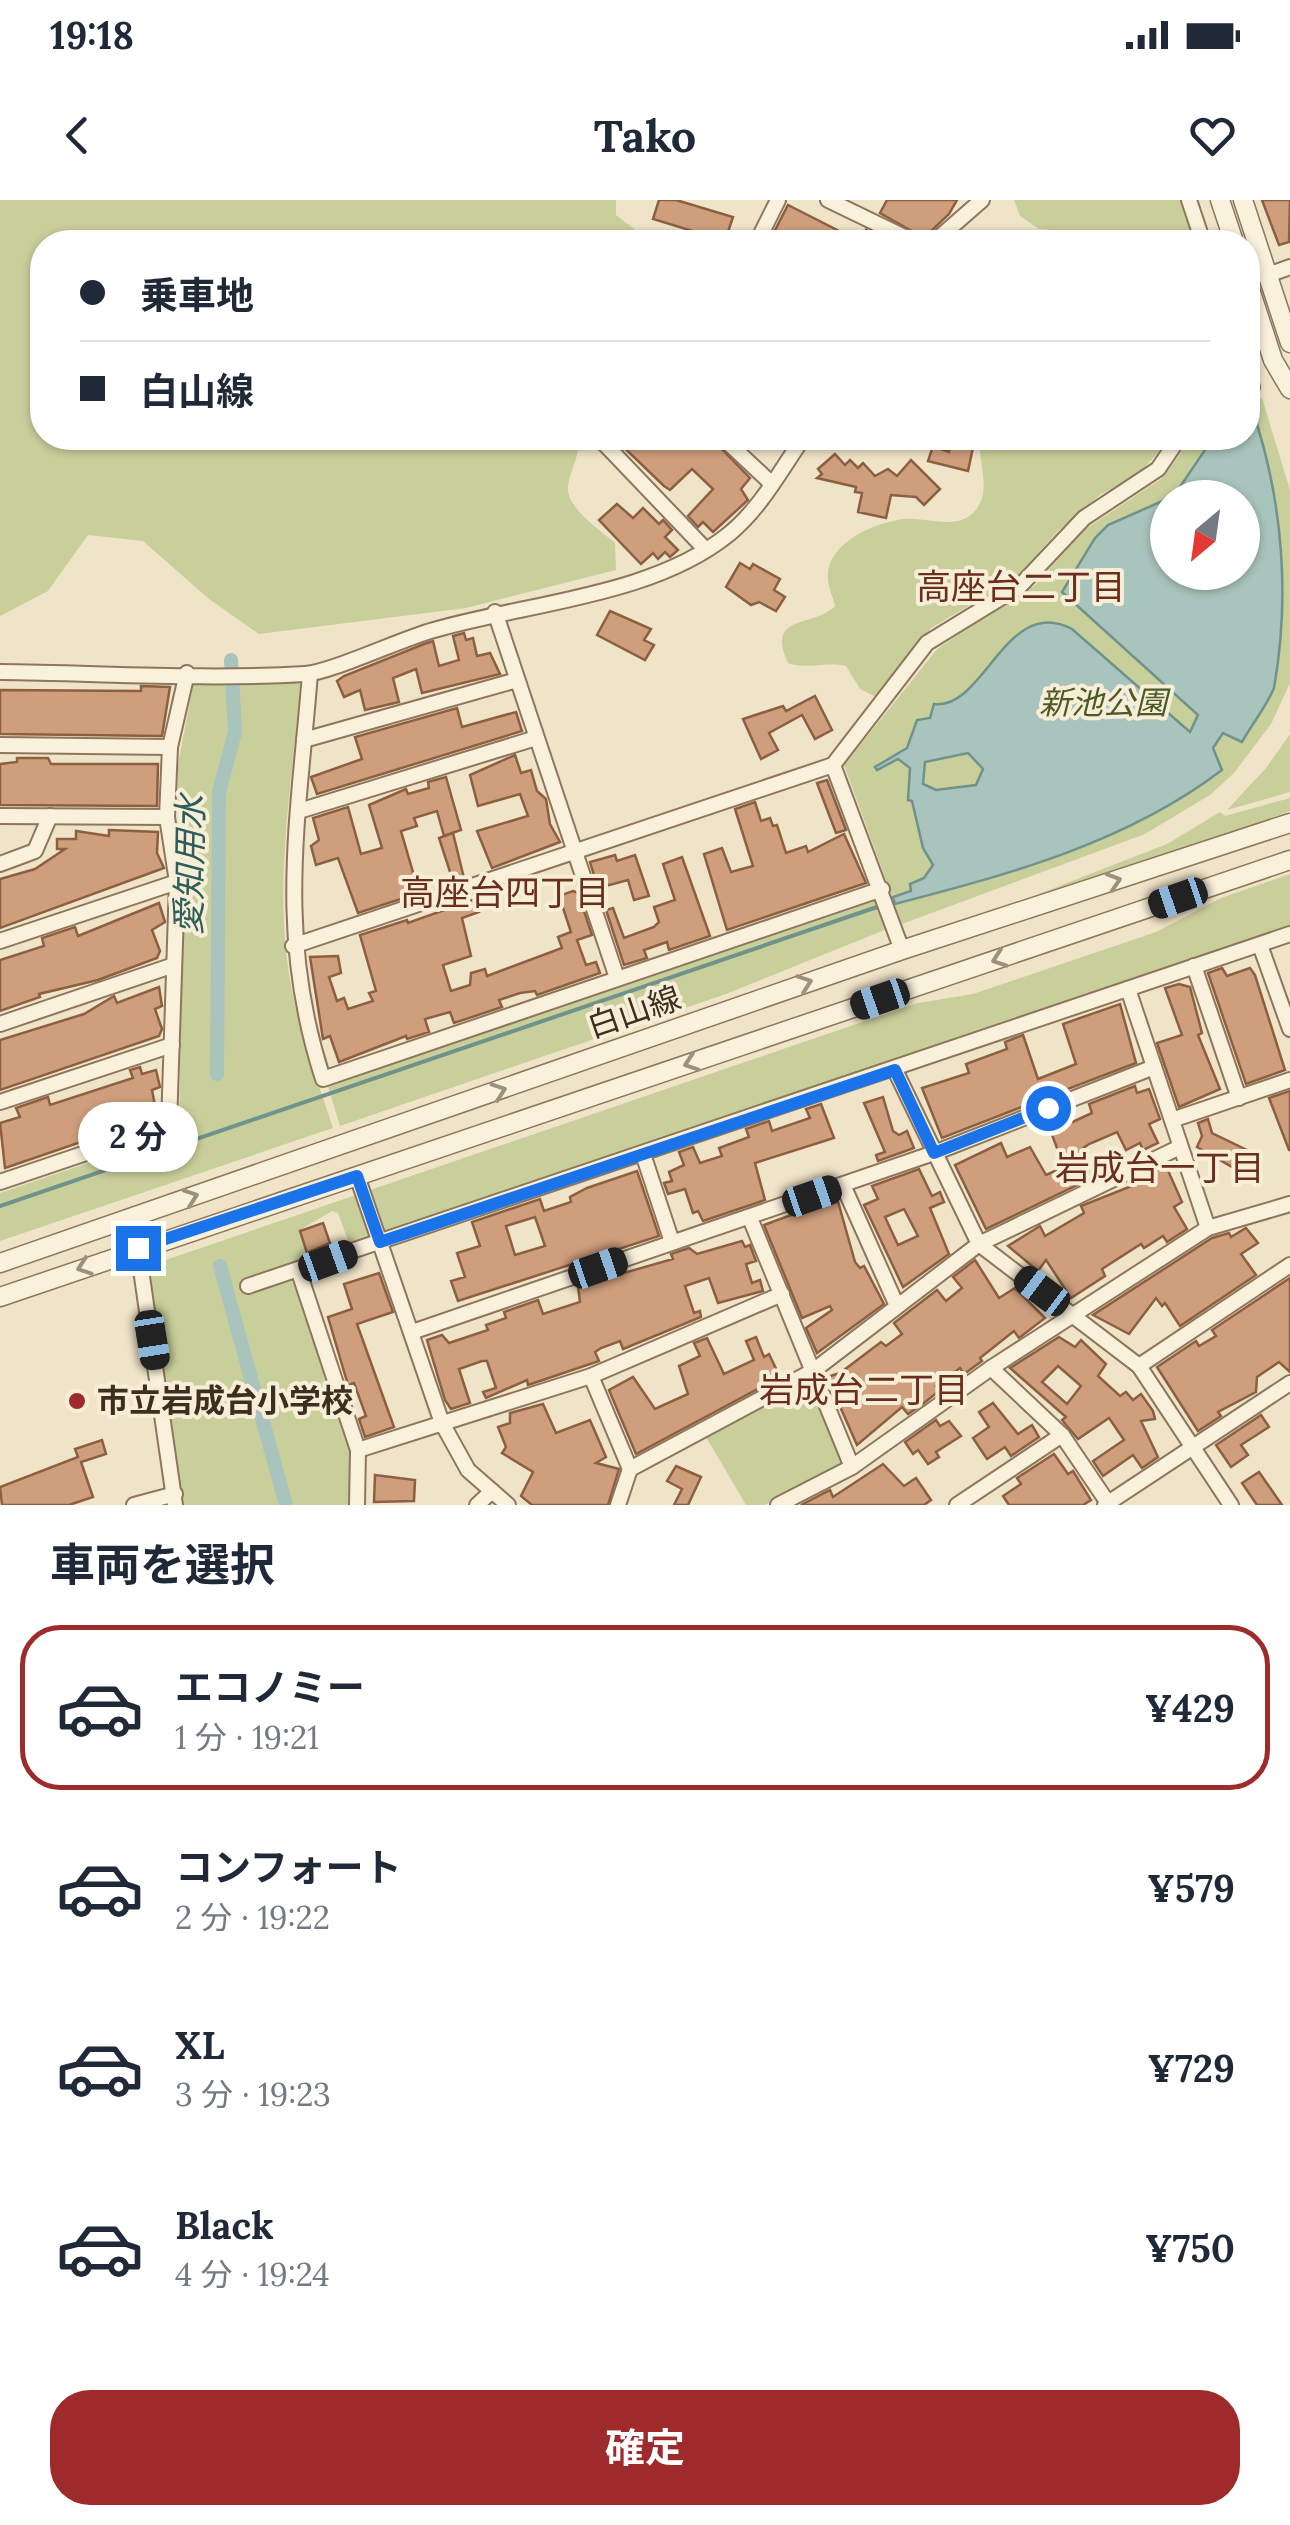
<!DOCTYPE html>
<html lang="ja">
<meta charset="utf-8">
<style>
body{margin:0;font-family:Lora,"Noto Sans JP",serif;background:#f6f6f7;color:#1f2937;height:100vh;display:flex;flex-direction:column;font-size:38px;white-space:nowrap}
*{box-sizing:border-box;margin:0}
p{font-size:32px;color:#747a83}
.icon{flex:none;width:55px;height:55px;fill:none;stroke:currentColor;stroke-width:2;stroke-linecap:round;stroke-linejoin:round}
.map{position:relative;height:1305px;overflow:hidden}
.sheet{display:flex;flex-direction:column;background:#fff;flex:1}
.sheet>*{flex:none}
.top-card{position:absolute;left:30px;top:30px;width:1230px;height:220px;border-radius:40px;box-shadow:0 2px 8px #0004;display:grid;align-content:center;height:220px;padding:0 50px;background:#fff}
.needle{width:65px;rotate:209deg}
.fabs{position:absolute;left:1150px;top:280px;display:grid;gap:20px}
.fabs a{display:grid;place-items:center;width:110px;height:110px;border-radius:50%;background:#fff;box-shadow:0 2px 8px #0004;font-size:50px}
.end{position:absolute;width:45px;height:45px;margin:-22px;border:12px solid #1a73e8;background:#fff;box-shadow:0 0 0 5px #fff}
.from{border-radius:50%}
.bubble{position:absolute;height:70px;border-radius:35px;background:#fff;box-shadow:0 2px 8px #0004;font-size:32px;font-weight:700;line-height:70px;text-align:center}
.car{position:absolute;width:30px;height:60px;margin:-30px -15px;border-radius:12px;box-shadow:0 0 8px 2px #0007;background:linear-gradient(#222 24%,#8ab4d8 0 40%,#222 0 76%,#8ab4d8 0 86%,#222 0)}
.top-card b{display:flex;align-items:center;gap:35px;height:95px;font-size:38px}
.top-card b+b{border-top:2px solid #e0e1e3}
.top-card i{width:25px;height:25px;background:#1f2937}
ul{padding:0;list-style:none}
li{display:flex;align-items:center;gap:30px;height:165px;margin:0 20px 15px;padding:0 30px;border:5px solid transparent;border-radius:40px}
li div{flex:1}
li b{display:block;font-size:38px}
li em{font-style:normal;font-weight:700}
li.selected{border-color:#9e2a2b}
li>.icon{width:90px;height:90px;stroke-width:1.5}
h2{padding:0 50px;font-size:45px;line-height:120px}
.cta{display:flex;gap:20px;margin-top:auto;padding:20px 50px}
.cta a{flex:1;height:115px;border-radius:40px;background:#9e2a2b;color:#fff;font-size:40px;font-weight:700;line-height:115px;text-align:center}
.status{display:flex;justify-content:space-between;align-items:center;height:70px;padding:0 50px;background:#fff;direction:ltr}
.status svg{height:28px;fill:currentColor}
header{display:flex;justify-content:space-between;align-items:center;height:130px;padding:0 50px;background:#fff;font-size:45px;font-weight:700}
.map>svg:first-child{display:block}
.green{fill:#c9cf9b;fill-rule:evenodd}
.water{fill:#a9c4bc;stroke:#6f938a;stroke-width:2.5;fill-rule:evenodd}
.lines{fill:none;stroke-linecap:round;stroke-linejoin:round}
.stream{stroke:#6f938a;stroke-width:4}
.canal{stroke:#a9c4bc;stroke-width:14}
.building{fill:#cf9f7d;stroke:#8d5f41;stroke-width:2.5;fill-rule:evenodd}
.minor-casing{stroke:#8d765c;stroke-width:18}
.tertiary-casing{stroke:#8d765c;stroke-width:21}
.minor{stroke:#faf1dc;stroke-width:14}
.tertiary{stroke:#faf1dc;stroke-width:18}
.oneway{stroke:#9c907e}
.route{stroke:#1a73e8;stroke-width:12}
.poi-dot{fill:#9e2a2b;stroke:#f7eed8;stroke-width:4}
.labels{text-anchor:middle;stroke-width:8;stroke-linejoin:round;paint-order:stroke}
.park-label{font-size:32px;font-style:italic;fill:#4d5a26;stroke:#f7eed8}
.street-label{font-size:32px;fill:#3d2e20;stroke:#f7eed8}
.poi-label{font-size:32px;font-weight:bold;fill:#3d2e20;stroke:#f7eed8;text-anchor:start}
.neighbourhood-label{font-size:35px;fill:#6b2e1e;stroke:#f7eed8}
.water-label{font-size:35px;font-style:italic;fill:#2f5d5a;stroke:#f7eed8}
</style>
<div class="status"><b>19:18</b><svg viewBox="0 0 49 12"><path d="M0 12V9h3v3zM5 12V6h3v6zM10 12V3h3v9zM15 12V0h3v12zM26 1h20v11H26zM47 4h2v5h-2z"/></svg></div>
<header><svg class="icon" aria-label="back" viewBox="0 0 24 24"><path d="M15 5l-7 7 7 7"/></svg>Tako<svg class="icon" aria-label="heart" viewBox="0 0 24 24"><path d="M12 20l-8-8c-3-5 5-10 8-4 3-6 11-1 8 4z"/></svg></header>
<div class="map">
<svg width="1290" height="1305" viewBox="0 0 1290 1305">
<rect width="100%" height="100%" fill="#f0e4c8"/>
<g class="green">
<path d="M0,0H616V15L651,42H42V238H578C580,258 571,267 568,286C565,307 600,330 615,343L616,370L466,408L259,434L209,399L143,341L88,335L48,391L0,416Z"/>
<polygon points="1014,0 1182,0 1196,42 1135,42 1111,34 1039,29 1020,16"/>
<path d="M1262,198L1290,290V483L1271,524L1234,573L1210,595L1145,634L902,724L844,565L938,448L1035,385L1084,330L1161,279L1192,238H1248V201ZM1168,298H1242V372H1168Z"/>
<path d="M980,238H1171L1135,278L1101,294L1058,331L1016,378L931,428L876,497L860,489L846,466C825,461 807,470 788,463C765,413 814,428 835,406C833,397 827,385 828,376C828,342 876,322 904,319C924,317 957,330 973,313C994,292 977,262 980,238Z"/>
<path d="M199,480L297,481L300,485C293,575 276,669 287,759C294,819 315,872 333,928L0,1041V993L179,932L182,741L177,570L193,485Z"/>
<polygon points="1290,534 1290,592 1227,610 1266,568"/>
<polygon points="1290,598 1290,611 1266,620 1036,695 1167,644 1220,612 1225,616"/>
<polygon points="1290,674 1290,727 384,1032 370,990 918,803 973,794 1156,732 1221,698"/>
<polygon points="870,698 876,700 887,729 726,794 340,926 327,883"/>
<polygon points="356,995 370,1037 367,1042 353,1046 349,1043 338,1013 332,1011 300,1030 310,1059 258,1090 293,1079 352,1254 351,1305 180,1305 148,1066"/>
<polygon points="806,1182 812,1185 843,1259 841,1265 765,1305 746,1305 706,1237"/>
</g>
<path class="water" d="M1248,211L1254,215C1283,303 1290,398 1274,488C1266,507 1252,524 1242,542L1223,533L1213,548L1222,570C1126,643 1010,674 895,704L893,697L911,691L910,684L924,678L933,665L923,648L912,601L908,600L910,568L898,559L877,570L875,567L907,548L917,520L930,518L934,504C984,511 1006,394 1072,429L1190,532L1198,515L1062,392L1095,338L1108,325L1165,300L1180,287L1213,238H1248ZM1168,298H1242V372H1168ZM968,553L983,569L976,585L936,590L923,584L925,562Z"/>
<g class="lines">
<polyline class="stream" points="0,1006 880,706"/>
<g class="canal">
<polyline points="217,874 219,592 235,532 231,460"/>
<polyline points="220,1066 286,1305"/>
</g>
</g>
<g class="building">
<polygon points="659,0 676,0 733,17 725,41 653,19"/>
<polygon points="887,0 957,0 949,14 924,38 880,13"/>
<polygon points="1262,0 1290,0 1289,42 1279,45"/>
<polygon points="788,5 861,42 866,30 892,42 769,42"/>
<polygon points="614,238 711,238 750,278 741,289 748,300 713,332 703,322 698,327 688,316 713,289 692,269 670,290 664,286"/>
<polygon points="953,238 975,238 968,271 928,261 933,246 949,252"/>
<polygon points="835,254 845,265 850,260 858,268 863,263 875,276 888,269 897,276 911,260 940,289 924,305 916,297 891,295 886,318 858,312 862,293 855,292 856,287 817,278 822,274 818,269"/>
<polygon points="617,304 633,318 643,308 659,324 663,320 672,330 665,337 678,350 670,357 665,352 658,359 653,353 641,364 599,320"/>
<polygon points="740,363 750,369 753,364 780,379 774,390 785,397 776,411 759,402 751,405 726,387"/>
<polygon points="610,411 651,429 644,440 654,445 645,460 597,435"/>
<polygon points="464,433 466,440 473,438 477,456 490,453 500,474 422,493 416,469 393,478 399,502 365,510 360,490 344,497 337,481 344,476 424,444 433,441 439,466 459,460 453,436"/>
<polygon points="141,486 170,487 162,536 0,534 0,490 141,491"/>
<polygon points="815,496 832,530 815,539 802,515 769,533 778,550 761,559 743,519 783,506 786,511"/>
<polygon points="457,508 462,527 516,512 522,531 317,594 311,577 362,559 355,537"/>
<polygon points="515,555 521,573 531,570 537,591 546,599 550,624 560,642 492,668 477,631 528,616 520,594 478,606 470,575"/>
<polygon points="17,558 48,558 51,564 158,564 157,606 0,605 0,564 17,562"/>
<polygon points="446,577 461,630 444,636 437,611 414,618 417,626 401,631 419,693 358,713 338,658 316,665 311,646 319,640 313,618 348,607 361,654 382,648 369,605 406,589 408,594 429,588 428,582"/>
<polygon points="827,580 846,630 836,633 817,583"/>
<polygon points="755,602 761,621 770,618 773,626 777,625 786,653 806,646 808,652 844,634 866,683 727,730 704,654 722,648 731,672 753,666 735,609"/>
<polygon points="109,630 158,632 157,653 164,668 0,728 0,679 35,669 65,649 57,649 57,639 76,639 76,631 109,636"/>
<polygon points="453,633 464,678 453,681 439,638"/>
<polygon points="615,655 617,661 635,655 649,696 634,700 628,680 598,688 590,662"/>
<polygon points="682,657 710,736 669,750 667,742 644,750 647,758 624,765 606,710 613,708 624,738 654,727 659,722 654,707 675,700 663,664"/>
<polygon points="573,691 578,693 592,735 577,740 586,765 596,762 600,773 537,795 535,791 520,793 499,800 502,807 454,823 450,812 425,819 429,832 407,839 406,836 339,862 330,836 323,839 310,757 338,756 341,773 329,777 337,801 344,798 348,809 373,801 369,793 376,791 360,735 407,720 408,723 475,699 479,712 462,718 471,756 443,765 451,791 470,785 471,773 485,769 487,776 562,748 558,737 571,732 559,696"/>
<polygon points="159,703 165,722 152,730 160,751 157,758 98,780 39,794 40,797 0,811 0,760 44,746 42,738 75,727 78,736"/>
<polygon points="1222,768 1227,776 1250,768 1255,775 1285,870 1246,884 1208,773"/>
<polygon points="1179,784 1190,787 1202,833 1198,835 1220,889 1179,907 1157,843 1182,835 1165,788"/>
<polygon points="159,787 162,806 155,809 162,829 159,836 0,890 0,840 84,814 114,796 117,803"/>
<polygon points="1120,804 1136,863 1060,892 1056,886 1034,895 1037,901 942,938 922,888 969,873 966,864 1007,849 1005,842 1023,835 1038,879 1076,864 1063,824"/>
<polygon points="140,867 142,874 156,870 160,887 152,890 157,916 5,968 0,923 20,917 16,908 48,897 50,905 133,878 130,870"/>
<polygon points="1135,886 1137,893 1149,889 1160,919 1149,924 1158,943 1143,950 1140,943 1126,950 1117,932 1089,944 1082,949 1096,976 986,1029 955,965 1001,943 1007,957 1030,947 1046,975 1064,967 1051,932 1092,913 1089,904"/>
<polygon points="1290,891 1290,950 1289,950 1269,898"/>
<polygon points="883,897 893,931 899,935 907,931 914,948 878,961 876,955 885,952 864,903"/>
<polygon points="821,904 834,938 755,963 765,1000 703,1021 698,1011 693,1013 685,989 668,994 664,983 672,981 669,972 684,965 679,952 693,947 700,963 722,956 719,948 749,937 746,929 769,921 772,931 810,918 806,909"/>
<polygon points="1208,919 1212,933 1247,950 1239,966 1234,968 1197,947 1202,936 1198,923"/>
<polygon points="1166,966 1182,1002 1174,1007 1187,1029 1167,1042 1163,1036 1144,1048 1141,1044 1102,1069 1105,1076 1071,1098 1046,1060 1038,1071 1008,1046 1040,1026 1045,1036 1084,1013 1081,1006 1152,978 1149,974"/>
<path d="M919,969L932,996L940,992L944,1002L930,1008L949,1054L903,1087L864,1005L878,999L872,986ZM904,1009L918,1036L898,1045L885,1017Z"/>
<path d="M637,971L659,1036L458,1101L451,1081L465,1077L457,1053L480,1046L472,1022L540,999L544,1011L571,1002L570,997L587,988ZM535,1017L545,1046L515,1055L506,1026Z"/>
<polygon points="837,998 855,1062 860,1068 864,1066 884,1104 817,1153 806,1128 832,1110 830,1106 802,1118 764,1025"/>
<polygon points="323,1023 330,1043 307,1053 300,1031"/>
<polygon points="1246,1028 1258,1043 1241,1054 1256,1075 1180,1126 1165,1103 1162,1106 1156,1098 1129,1134 1093,1115 1212,1038 1229,1033 1231,1037"/>
<polygon points="742,1041 745,1047 750,1045 756,1061 746,1064 752,1083 760,1080 763,1091 718,1103 709,1078 685,1086 694,1113 700,1111 701,1117 623,1149 620,1141 601,1148 595,1152 599,1161 528,1185 527,1180 486,1198 483,1192 496,1188 487,1161 482,1161 459,1169 470,1203 451,1209 445,1200 427,1140 442,1135 449,1143 488,1130 486,1125 506,1118 504,1112 538,1100 543,1114 580,1102 578,1086 673,1059 671,1054 689,1048 697,1054"/>
<polygon points="975,1060 999,1098 1015,1088 1045,1118 1019,1138 1014,1131 980,1158 982,1161 964,1174 960,1168 936,1186 939,1191 924,1203 908,1214 902,1207 857,1245 827,1177 840,1173 881,1142 886,1146 902,1134 894,1123 937,1090 946,1101 962,1088 953,1077"/>
<polygon points="379,1073 393,1112 357,1124 394,1227 365,1237 359,1219 366,1216 354,1183 348,1185 328,1117 352,1109 344,1084"/>
<polygon points="1290,1078 1290,1172 1279,1162 1257,1177 1256,1192 1218,1212 1221,1216 1198,1231 1157,1167 1196,1141 1199,1146 1216,1136 1212,1130"/>
<polygon points="756,1137 764,1157 769,1154 780,1177 636,1254 609,1190 633,1177 655,1209 688,1194 679,1166 700,1156 694,1143 707,1138 724,1174 754,1160 746,1141"/>
<path d="M1059,1137L1075,1147L1081,1140L1106,1164L1098,1176L1120,1196L1126,1192L1133,1200L1141,1194L1153,1211L1155,1219L1141,1221L1158,1257L1142,1268L1133,1255L1103,1276L1093,1261L1124,1240L1109,1218L1078,1239L1062,1220L1066,1217L1010,1168ZM1058,1166L1081,1186L1067,1204L1042,1182Z"/>
<polygon points="993,1203 1018,1234 1032,1225 1039,1237 1011,1256 1005,1247 987,1259 973,1238 989,1227 979,1212"/>
<polygon points="543,1204 556,1233 590,1220 606,1257 596,1263 619,1269 608,1305 532,1305 521,1296 533,1272 502,1253 506,1247 498,1227 510,1223 510,1213"/>
<polygon points="1261,1215 1269,1227 1241,1245 1248,1255 1231,1267 1216,1245"/>
<polygon points="936,1220 940,1226 949,1221 961,1236 936,1252 939,1257 928,1264 918,1250 913,1254 905,1242"/>
<polygon points="102,1240 106,1254 81,1262 93,1297 69,1305 2,1305 0,1287 78,1257 75,1249"/>
<polygon points="1054,1254 1068,1274 1073,1271 1091,1300 1083,1305 1009,1305 1003,1296 1021,1284 1017,1278"/>
<polygon points="883,1264 904,1286 916,1278 931,1300 924,1305 801,1305 830,1290 833,1297"/>
<polygon points="676,1266 701,1277 688,1305 674,1305 682,1289 667,1281"/>
<polygon points="1259,1272 1282,1305 1257,1305 1242,1283"/>
<polygon points="375,1275 415,1280 414,1301 374,1302"/>
</g>
<g class="lines">
<defs>
<g id="minor">
<polyline points="828,0 915,42"/>
<polyline points="1189,0 1203,42"/>
<polyline points="757,42 778,0"/>
<polyline points="934,42 982,0"/>
<polyline points="1268,75 1290,67"/>
<polyline points="1248,172 1252,187 1248,190"/>
<polyline points="599,238 706,350"/>
<polyline points="723,238 772,284"/>
<polyline points="495,412 617,778"/>
<path d="M0,472C101,473 204,480 305,474C332,472 401,439 434,430C527,403 653,396 729,334C760,309 781,270 803,238"/>
<path d="M310,474C298,622 276,734 323,879L882,689"/>
<polyline points="304,540 517,480"/>
<polyline points="0,545 170,547"/>
<polyline points="833,565 902,750"/>
<polyline points="299,611 536,538"/>
<polyline points="0,616 167,617"/>
<polyline points="0,664 35,651 50,616"/>
<polyline points="0,741 177,682"/>
<polyline points="1260,745 1290,829"/>
<polyline points="293,746 833,565 927,443 1020,386 1084,318 1158,269 1179,238"/>
<polyline points="1194,766 1239,898"/>
<polyline points="1128,789 1208,1028"/>
<polyline points="0,824 174,765"/>
<polyline points="895,870 979,1044 1139,1166 1231,1305"/>
<polyline points="0,902 172,845"/>
<polyline points="1172,920 1290,880"/>
<polyline points="643,954 672,1042"/>
<polyline points="357,976 442,1223 468,1270 508,1305"/>
<polyline points="0,982 169,925 177,682 167,617 170,547 187,473"/>
<polyline points="843,985 897,1106"/>
<polyline points="750,1018 852,1267"/>
<polyline points="138,1049 175,1305"/>
<polyline points="299,1072 358,1250 357,1305"/>
<polyline points="248,1086 1290,734"/>
<polyline points="412,1132 934,953 1154,867"/>
<polyline points="1139,1166 1290,1065"/>
<polyline points="991,1168 1062,1235 1108,1303"/>
<polyline points="591,1176 630,1269"/>
<polyline points="358,1250 591,1176 782,1094"/>
<polyline points="134,1305 175,1294"/>
<polyline points="477,1305 492,1291"/>
<polyline points="618,1305 630,1269 813,1171 979,1044 1180,947"/>
<polyline points="778,1305 852,1267 991,1168 1208,1028 1290,1004"/>
<polyline points="957,1305 1062,1235"/>
<polyline points="1105,1305 1290,1183"/>
</g>
<g id="tertiary">
<polyline points="1220,0 1234,42"/>
<polyline points="1243,0 1290,143"/>
<polyline points="1248,83 1273,160 1290,189"/>
<polyline points="0,1063 902,750 1290,623"/>
<polyline points="0,1097 1290,660"/>
</g>
</defs>
<use href="#minor" class="minor-casing"/>
<use href="#tertiary" class="tertiary-casing"/>
<use href="#minor" class="minor"/>
<use href="#tertiary" class="tertiary"/>
</g>
<defs><path id="oneway-chevron" d="M-2-3.5L2.5 0L-2 3.5" fill="none" stroke-width="1.6" stroke-linecap="round" stroke-linejoin="round" transform="scale(2.5)"/></defs>
<g class="oneway">
<use href="#oneway-chevron" transform="translate(1114 681) rotate(-18)"/>
<use href="#oneway-chevron" transform="translate(999 759) rotate(161)"/>
<use href="#oneway-chevron" transform="translate(805 783) rotate(-19)"/>
<use href="#oneway-chevron" transform="translate(691 863) rotate(161)"/>
<use href="#oneway-chevron" transform="translate(499 891) rotate(-19)"/>
<use href="#oneway-chevron" transform="translate(191 997) rotate(-19)"/>
<use href="#oneway-chevron" transform="translate(84 1067) rotate(161)"/>
</g>
<g class="lines">
<polyline class="route" points="138,1048 357,976 380,1042 895,870 934,953 1048,908"/>
</g>
<circle class="poi-dot" cx="77" cy="1201" r="10"/>
<g class="labels">
<g class="park-label">
<text x="1103" y="514">新池公園</text>
</g>
<g class="street-label">
<text transform="translate(634 812) rotate(-19)" y="11">白山線</text>
</g>
<g class="poi-label">
<text x="97" y="1212">市立岩成台小学校</text>
</g>
<g class="neighbourhood-label">
<text x="1021" y="399">高座台二丁目</text>
<text x="505" y="705">高座台四丁目</text>
<text x="1160" y="980">岩成台一丁目</text>
<text x="864" y="1202">岩成台二丁目</text>
</g>
<g class="water-label">
<text transform="translate(190 665) rotate(-89)" y="12">愛知用水</text>
</g>
</g>
</svg>
<div class="fabs">
<a><svg class="needle" viewBox="-14 -14 28 28"><path d="M0-13l5 13h-10z" fill="#e53935"/><path d="M0 13l5-13h-10z" fill="#747a83"/></svg></a>
</div>
<i class="end from" style="left:1048px;top:908px"></i>
<i class="end" style="left:138px;top:1048px"></i>
<div class="bubble" style="left:78px;top:902px;width:120px">2 分</div>
<i class="car" style="left:1178px;top:698px;rotate:251deg"></i>
<i class="car" style="left:880px;top:799px;rotate:251deg"></i>
<i class="car" style="left:812px;top:996px;rotate:71deg"></i>
<i class="car" style="left:328px;top:1061px;rotate:70deg"></i>
<i class="car" style="left:598px;top:1068px;rotate:71deg"></i>
<i class="car" style="left:1042px;top:1091px;rotate:307deg"></i>
<i class="car" style="left:152px;top:1140px;rotate:171deg"></i>
<div class="top-card">
<b><i class="from"></i>乗車地</b>
<b><i></i>白山線</b>
</div>
</div>
<section class="sheet">
<h2>車両を選択</h2>
<ul>
<li class="selected"><svg class="icon" aria-label="car" viewBox="0 0 24 24"><path d="M5 17H2v-5l4-1 3-4h7l3 4 3 1v5h-3M9 17h6M6 11h13"/><circle cx="7" cy="17" r="2"/><circle cx="17" cy="17" r="2"/></svg><div><b>エコノミー</b><p>1 分 · 19:21</p></div><em>¥429</em></li>
<li><svg class="icon" aria-label="car" viewBox="0 0 24 24"><path d="M5 17H2v-5l4-1 3-4h7l3 4 3 1v5h-3M9 17h6M6 11h13"/><circle cx="7" cy="17" r="2"/><circle cx="17" cy="17" r="2"/></svg><div><b>コンフォート</b><p>2 分 · 19:22</p></div><em>¥579</em></li>
<li><svg class="icon" aria-label="car" viewBox="0 0 24 24"><path d="M5 17H2v-5l4-1 3-4h7l3 4 3 1v5h-3M9 17h6M6 11h13"/><circle cx="7" cy="17" r="2"/><circle cx="17" cy="17" r="2"/></svg><div><b>XL</b><p>3 分 · 19:23</p></div><em>¥729</em></li>
<li><svg class="icon" aria-label="car" viewBox="0 0 24 24"><path d="M5 17H2v-5l4-1 3-4h7l3 4 3 1v5h-3M9 17h6M6 11h13"/><circle cx="7" cy="17" r="2"/><circle cx="17" cy="17" r="2"/></svg><div><b>Black</b><p>4 分 · 19:24</p></div><em>¥750</em></li>
</ul>
<div class="cta"><a>確定</a></div>
</section>
